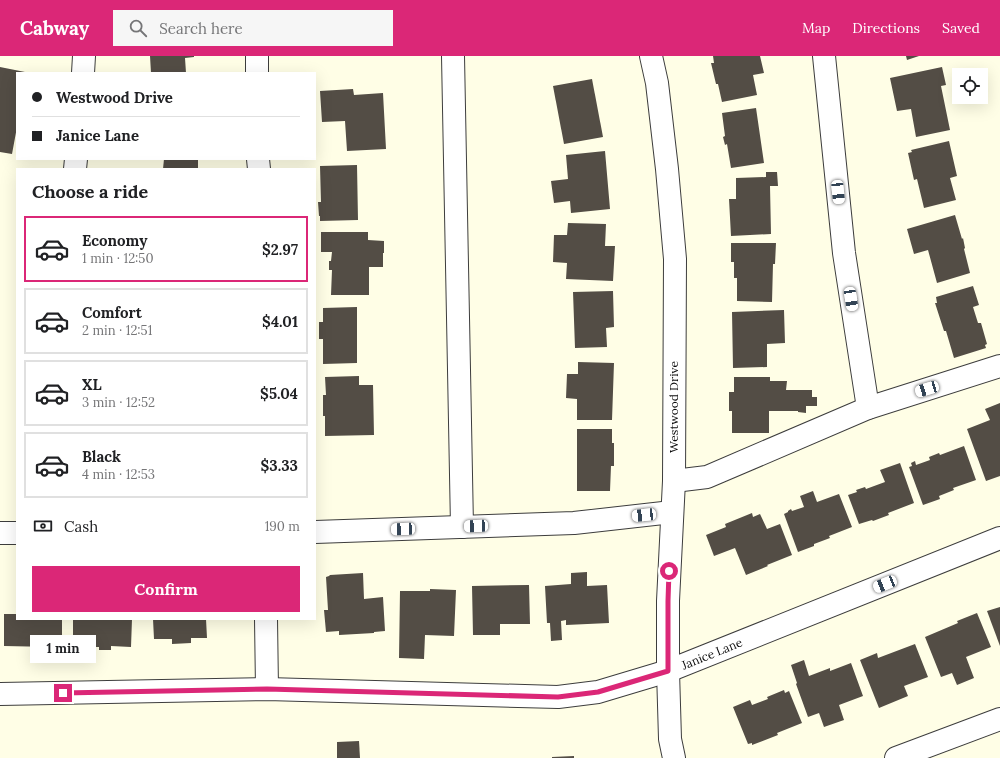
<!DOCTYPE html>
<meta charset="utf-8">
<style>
body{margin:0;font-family:Lora,serif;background:#f6f6f6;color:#202124;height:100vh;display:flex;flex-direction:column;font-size:15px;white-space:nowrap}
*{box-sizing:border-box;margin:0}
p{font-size:13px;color:#757577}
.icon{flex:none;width:22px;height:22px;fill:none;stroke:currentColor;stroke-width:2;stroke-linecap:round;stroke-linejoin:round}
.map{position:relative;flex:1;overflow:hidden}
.sheet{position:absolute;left:16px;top:112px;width:300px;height:452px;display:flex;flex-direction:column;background:#fff;border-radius:0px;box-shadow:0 4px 16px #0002}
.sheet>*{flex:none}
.top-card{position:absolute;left:16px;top:16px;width:300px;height:88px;border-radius:0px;box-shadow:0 4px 16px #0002;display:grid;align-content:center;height:88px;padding:0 16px;background:#fff}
.buttons{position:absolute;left:952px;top:12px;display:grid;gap:8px}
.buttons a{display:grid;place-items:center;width:36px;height:36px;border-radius:0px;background:#fff;box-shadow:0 4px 16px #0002;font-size:20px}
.end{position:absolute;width:18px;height:18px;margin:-9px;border:5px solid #db2777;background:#fff;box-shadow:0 0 0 2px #fff}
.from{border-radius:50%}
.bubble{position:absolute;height:28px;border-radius:0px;background:#fff;box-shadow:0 4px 16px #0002;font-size:13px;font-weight:700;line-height:28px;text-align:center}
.car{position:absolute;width:12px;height:24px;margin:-12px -6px;border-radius:5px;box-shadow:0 0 3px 1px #0007;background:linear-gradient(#fff 24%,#345 0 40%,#fff 0 76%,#345 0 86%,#fff 0)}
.top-card b{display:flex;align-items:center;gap:14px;height:38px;font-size:15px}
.top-card b+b{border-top:1px solid #e0e0e0}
.top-card i{width:10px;height:10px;background:#202124}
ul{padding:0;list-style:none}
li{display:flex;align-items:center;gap:12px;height:66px;margin:0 8px 6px;padding:0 8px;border:2px solid #e0e0e0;border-radius:0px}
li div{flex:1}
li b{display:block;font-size:15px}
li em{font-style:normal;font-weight:700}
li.active{border-color:#db2777}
li>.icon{width:36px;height:36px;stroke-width:1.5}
h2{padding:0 16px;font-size:18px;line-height:48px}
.pay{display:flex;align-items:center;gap:10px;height:44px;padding:0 16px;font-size:15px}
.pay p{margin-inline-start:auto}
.primary-button{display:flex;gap:8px;margin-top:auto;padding:8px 16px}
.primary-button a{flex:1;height:46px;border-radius:0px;background:#db2777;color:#fff;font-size:16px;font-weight:700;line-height:46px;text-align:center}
header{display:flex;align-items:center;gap:24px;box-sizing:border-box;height:56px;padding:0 20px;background:#db2777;color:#fff}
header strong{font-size:19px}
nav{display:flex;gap:22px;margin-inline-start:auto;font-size:14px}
.search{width:280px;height:36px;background:#f6f6f6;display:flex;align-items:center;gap:10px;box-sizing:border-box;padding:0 14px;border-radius:0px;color:#757577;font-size:15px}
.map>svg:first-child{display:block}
.building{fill:#534d45}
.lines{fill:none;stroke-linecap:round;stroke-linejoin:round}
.minor-casing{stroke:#3d3d3d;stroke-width:24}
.minor{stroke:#fff;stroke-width:22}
.route{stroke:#db2777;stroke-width:5}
.labels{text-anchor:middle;stroke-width:4;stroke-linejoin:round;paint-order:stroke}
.street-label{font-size:12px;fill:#0a0a0a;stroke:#fff}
</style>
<header>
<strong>Cabway</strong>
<div class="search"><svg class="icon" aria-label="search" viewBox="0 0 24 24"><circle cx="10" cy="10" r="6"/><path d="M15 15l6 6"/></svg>Search here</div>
<nav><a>Map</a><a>Directions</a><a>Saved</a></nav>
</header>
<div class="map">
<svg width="1000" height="702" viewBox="0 0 1000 702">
<rect width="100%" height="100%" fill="#fffee6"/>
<g class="building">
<polygon points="150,0 194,0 194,1 185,2 186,17 151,17"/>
<polygon points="713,0 760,0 764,17 753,19 757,39 722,46 718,28 716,28 711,7 714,7"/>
<polygon points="906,0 919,0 907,4"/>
<polygon points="0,11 25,16 25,17 17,17 17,71 12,98 0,96"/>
<polygon points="942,11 946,29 941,30 950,74 916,81 911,53 897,55 890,22"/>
<polygon points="592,23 603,81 564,88 553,30"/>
<polygon points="353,33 354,39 383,37 386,93 347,95 345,65 322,66 320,35"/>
<polygon points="756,52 764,107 731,112 727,88 725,89 723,81 725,80 722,57"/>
<polygon points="949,85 957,120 950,122 956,144 924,152 917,123 914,124 908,97 912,96 911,94"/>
<polygon points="605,95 610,153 571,157 570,145 554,147 551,125 568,123 566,99"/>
<polygon points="164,103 198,103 198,113 163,113"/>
<polygon points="357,109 358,164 320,165 320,160 319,160 318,146 321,146 320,110"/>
<polygon points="766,116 777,116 778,130 770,130 771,178 731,180 729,143 736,143 736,122 766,121"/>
<polygon points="955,159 962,183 963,182 965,192 964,193 970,217 937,227 928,194 914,198 907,173"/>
<polygon points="568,167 606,168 605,190 615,190 613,225 566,223 567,207 553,206 554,179 567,179"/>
<polygon points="321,176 368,176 368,184 384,185 384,197 383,197 383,211 369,211 369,239 331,239 332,214 329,214 329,205 331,205 332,196 321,196"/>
<polygon points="731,187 776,187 775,208 773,208 772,246 737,245 737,222 734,222 734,206 731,206"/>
<polygon points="973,230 979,249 973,251 978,267 981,267 987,288 985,289 986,292 954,302 946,275 944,275 935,247 937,247 936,241"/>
<polygon points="613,235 614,271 606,272 607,291 575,292 573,236"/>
<polygon points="357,251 357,307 323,308 323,283 319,283 319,266 323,266 323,252"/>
<polygon points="784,254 785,287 767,288 767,311 733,312 732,256"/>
<polygon points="578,306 614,307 612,364 577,364 577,343 566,342 567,318 578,318"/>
<polygon points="359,320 359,329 373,329 374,379 325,380 325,360 323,360 323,339 326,339 325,321"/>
<polygon points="734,321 770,321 770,325 787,325 786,334 812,334 812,341 817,341 817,350 806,350 806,357 798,356 798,355 769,355 769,377 732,377 732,355 729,355 729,336 734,336"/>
<polygon points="1000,347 1000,420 986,425 967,373 990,364 985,353"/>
<polygon points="577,373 612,373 612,387 614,387 614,410 611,410 610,435 577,435"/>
<polygon points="964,390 976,424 953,432 954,434 939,440 940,443 923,449 909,411 912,410 911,407 915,405 916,409 930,404 929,401 939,397 940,399"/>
<polygon points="900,407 914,447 888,457 889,459 873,465 872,464 859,468 848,439 857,436 856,434 865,431 866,433 885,426 880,414"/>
<polygon points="813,435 817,446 839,438 852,471 829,480 830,482 814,488 814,490 798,496 784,458 788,456 788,455 791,453 792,455 804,451 800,440"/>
<polygon points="752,457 753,461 760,458 767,473 780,468 792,499 767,509 768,510 746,519 735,492 714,500 706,479 726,471 725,468"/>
<polygon points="587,516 587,530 607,529 609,567 566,569 566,564 561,565 562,584 551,585 550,567 547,567 545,530 571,528 571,517"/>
<polygon points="363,517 364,543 383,541 385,575 374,576 374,577 339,579 339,575 326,576 324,554 328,554 326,521 329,520 330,519"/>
<polygon points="529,529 530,568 500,568 500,579 473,579 472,530"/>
<polygon points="430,533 456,534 454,580 425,579 424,603 399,602 400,535 430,535"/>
<polygon points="1000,551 1000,590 987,555"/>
<polygon points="977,557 991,591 966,601 974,622 957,629 952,617 941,621 925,581 958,567 957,565"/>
<polygon points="4,558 17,558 17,563 62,563 62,588 53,588 53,591 4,590"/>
<polygon points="73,563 132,563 131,591 111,590 111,594 99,594 99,591 73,591"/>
<polygon points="153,563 206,563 207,582 191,582 191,587 172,588 172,583 154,583"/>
<polygon points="915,588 928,621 904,630 908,640 879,652 860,604 877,597 878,602"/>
<polygon points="804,604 809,620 830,612 830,615 851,607 863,640 839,649 844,664 824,671 819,657 808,661 796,628 797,627 791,609"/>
<polygon points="784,634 785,637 789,635 802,667 777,677 778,679 752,689 752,687 748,688 733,651 750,644 752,649 768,643 767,641"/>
<polygon points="359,685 360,702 337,702 337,686"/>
<polygon points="574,700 574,702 552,702 552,701"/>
</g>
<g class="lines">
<defs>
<g id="minor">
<polyline points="257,0 257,17"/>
<polyline points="453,0 462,471"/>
<polyline points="651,0 657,27 667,113 675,203 674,425 668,545 668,615 670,683 674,702"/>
<polyline points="824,0 844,197 868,352"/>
<polyline points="83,17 84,0"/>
<polyline points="258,103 259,113"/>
<polyline points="75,113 76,103"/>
<polyline points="674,425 707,421 868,352 1000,310"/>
<polyline points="315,476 574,467 672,456"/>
<polyline points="0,477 17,477"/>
<polyline points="266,563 267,633"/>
<polyline points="0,638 267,633 558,641 598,636 668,615 1000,482"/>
<polyline points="896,702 1000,663"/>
</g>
</defs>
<use href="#minor" class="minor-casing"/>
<use href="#minor" class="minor"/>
</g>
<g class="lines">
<polyline class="route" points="63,637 267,633 558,641 598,636 668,615 668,545 669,515"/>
</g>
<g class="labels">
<g class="street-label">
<text transform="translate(674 351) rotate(-90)" y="4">Westwood Drive</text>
<text transform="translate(712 598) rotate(-22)" y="4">Janice Lane</text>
</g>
</g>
</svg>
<div class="buttons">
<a><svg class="icon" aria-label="locate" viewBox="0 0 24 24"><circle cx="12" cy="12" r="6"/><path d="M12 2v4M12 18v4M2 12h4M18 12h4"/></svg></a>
</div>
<i class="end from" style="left:669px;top:515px"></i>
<i class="end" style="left:63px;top:637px"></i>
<div class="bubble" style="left:30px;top:579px;width:66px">1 min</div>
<i class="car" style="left:838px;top:136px;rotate:174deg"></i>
<i class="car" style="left:851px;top:243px;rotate:171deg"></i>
<i class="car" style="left:927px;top:333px;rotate:253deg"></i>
<i class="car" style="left:644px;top:459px;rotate:264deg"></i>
<i class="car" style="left:476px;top:470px;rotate:268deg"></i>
<i class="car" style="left:403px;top:473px;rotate:268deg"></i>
<i class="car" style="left:885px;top:528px;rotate:248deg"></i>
<div class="top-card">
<b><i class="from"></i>Westwood Drive</b>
<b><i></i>Janice Lane</b>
</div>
<section class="sheet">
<h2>Choose a ride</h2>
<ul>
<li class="active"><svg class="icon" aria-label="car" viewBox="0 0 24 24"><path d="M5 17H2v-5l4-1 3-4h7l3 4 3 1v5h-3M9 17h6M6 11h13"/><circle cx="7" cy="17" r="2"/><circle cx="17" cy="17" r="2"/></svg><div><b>Economy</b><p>1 min · 12:50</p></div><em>$2.97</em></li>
<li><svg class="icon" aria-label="car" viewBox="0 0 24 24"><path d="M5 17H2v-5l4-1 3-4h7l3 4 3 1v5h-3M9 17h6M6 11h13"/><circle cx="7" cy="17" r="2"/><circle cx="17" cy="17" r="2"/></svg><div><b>Comfort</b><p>2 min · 12:51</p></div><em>$4.01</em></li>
<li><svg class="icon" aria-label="car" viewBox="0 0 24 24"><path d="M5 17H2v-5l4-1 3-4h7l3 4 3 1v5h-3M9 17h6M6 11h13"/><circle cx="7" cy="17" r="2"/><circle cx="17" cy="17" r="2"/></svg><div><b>XL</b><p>3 min · 12:52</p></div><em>$5.04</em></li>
<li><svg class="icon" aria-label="car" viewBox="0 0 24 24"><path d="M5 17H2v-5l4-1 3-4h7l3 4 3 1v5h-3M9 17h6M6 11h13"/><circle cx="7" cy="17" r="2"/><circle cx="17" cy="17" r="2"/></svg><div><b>Black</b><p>4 min · 12:53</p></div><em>$3.33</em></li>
</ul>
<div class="pay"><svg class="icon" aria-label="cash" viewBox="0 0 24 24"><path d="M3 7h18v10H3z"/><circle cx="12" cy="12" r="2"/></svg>Cash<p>190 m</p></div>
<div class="primary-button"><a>Confirm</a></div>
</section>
</div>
